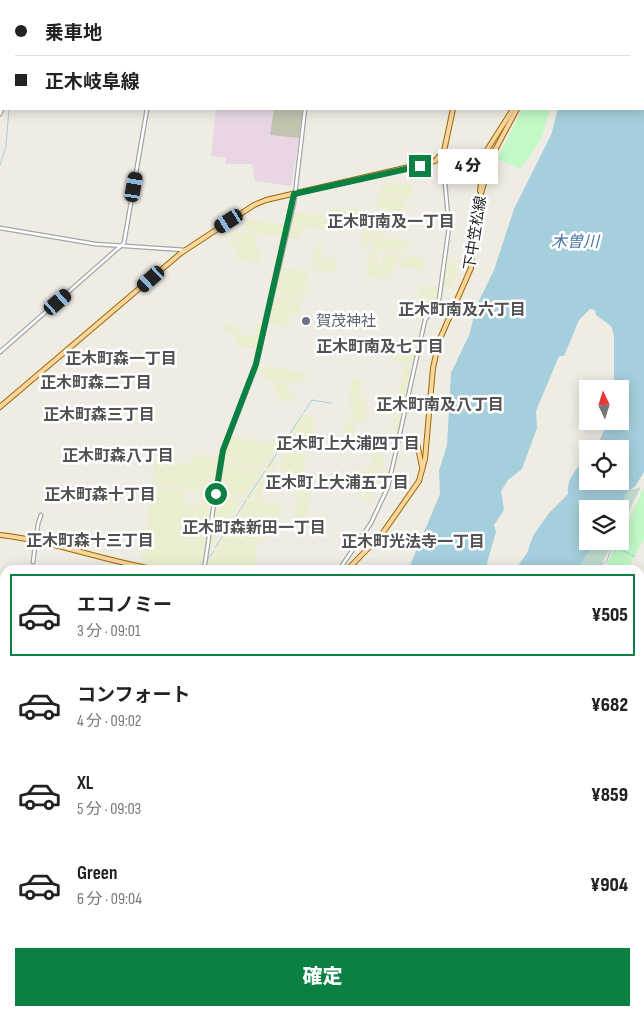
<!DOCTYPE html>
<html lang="ja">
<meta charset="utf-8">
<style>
body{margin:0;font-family:"Sofia Sans Condensed","Noto Sans JP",sans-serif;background:#f2f2f2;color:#222;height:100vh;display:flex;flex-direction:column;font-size:19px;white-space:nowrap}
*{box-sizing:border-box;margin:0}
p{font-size:16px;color:#767676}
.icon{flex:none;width:28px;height:28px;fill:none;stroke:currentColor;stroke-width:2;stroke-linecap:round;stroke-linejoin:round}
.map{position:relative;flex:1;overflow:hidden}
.panel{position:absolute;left:0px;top:565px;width:645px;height:451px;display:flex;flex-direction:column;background:#fff;border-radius:15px 15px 0 0;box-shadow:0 2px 12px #0003}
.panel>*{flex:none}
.banner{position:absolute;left:0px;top:0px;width:645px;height:110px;box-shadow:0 2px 12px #0003;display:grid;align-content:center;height:110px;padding:0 15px;background:#fff}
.needle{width:32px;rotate:356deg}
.tools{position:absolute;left:579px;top:380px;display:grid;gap:10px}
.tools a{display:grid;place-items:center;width:50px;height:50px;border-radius:0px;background:#fff;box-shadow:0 2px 12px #0003;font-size:25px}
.end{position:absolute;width:22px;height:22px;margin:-11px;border:6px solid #0b8043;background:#fff;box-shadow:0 0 0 2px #fff}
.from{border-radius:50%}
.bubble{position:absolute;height:35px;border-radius:0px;background:#fff;box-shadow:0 2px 12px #0003;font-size:16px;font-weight:800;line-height:35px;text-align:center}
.car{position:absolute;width:15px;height:30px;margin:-15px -8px;border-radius:6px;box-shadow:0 0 4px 1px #0007;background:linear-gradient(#222 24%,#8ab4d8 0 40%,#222 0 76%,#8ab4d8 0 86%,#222 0)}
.banner b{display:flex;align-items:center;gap:18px;height:48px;font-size:19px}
.banner b+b{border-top:1px solid #e0e0e0}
.banner i{width:12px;height:12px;background:#222}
ul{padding:9px 0 0;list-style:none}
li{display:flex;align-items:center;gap:15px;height:82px;margin:0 10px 8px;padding:0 5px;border:2px solid transparent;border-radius:0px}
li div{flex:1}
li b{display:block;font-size:19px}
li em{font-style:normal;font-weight:800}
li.selected{border-color:#0b8043}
li>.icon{width:45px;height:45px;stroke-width:1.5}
.button{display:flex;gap:10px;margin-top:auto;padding:10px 15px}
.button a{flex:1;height:58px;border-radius:0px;background:#0b8043;color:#fff;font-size:20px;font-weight:800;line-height:58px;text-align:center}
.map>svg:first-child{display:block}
.industrial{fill:#e8d6e5}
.construction{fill:#c3c4b0}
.farmland{fill:#ebeed0}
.wetland{fill:#c1ddd1}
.park{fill:#c2f9c7}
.water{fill:#a5cfdd}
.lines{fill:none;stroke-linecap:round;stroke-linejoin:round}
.stream{stroke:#a5cfdd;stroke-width:1}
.minor-casing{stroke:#a5a5a5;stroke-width:5}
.major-casing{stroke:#986901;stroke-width:6}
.minor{stroke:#fff;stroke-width:2.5}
.major{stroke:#fbd59e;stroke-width:4}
.route{stroke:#0b8043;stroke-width:6}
.worship-dot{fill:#6b7280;stroke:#fff;stroke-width:2}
.labels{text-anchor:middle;stroke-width:5;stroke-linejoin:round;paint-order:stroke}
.street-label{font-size:15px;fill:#1e1e1e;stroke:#fff}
.worship-label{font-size:15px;fill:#5b616d;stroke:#fff;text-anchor:start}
.neighbourhood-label{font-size:16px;font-weight:bold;fill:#515151;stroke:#fff}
.water-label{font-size:16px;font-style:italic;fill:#4875a6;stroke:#fff}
</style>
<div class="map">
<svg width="644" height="1016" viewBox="0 0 644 1016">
<rect width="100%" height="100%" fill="#efece4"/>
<polygon class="industrial" points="216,109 274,109 270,135 299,138 291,186 255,181 252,164 225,164 226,158 211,156"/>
<polygon class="construction" points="274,109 303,109 299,138 270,135"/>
<g class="farmland">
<polygon points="392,183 413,185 411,198 381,194 382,185"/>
<polygon points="378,195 406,199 404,211 399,211 398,224 393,223 394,210 377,208"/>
<polygon points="333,207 366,211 365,220 332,215"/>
<polygon points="293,212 341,218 339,231 302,226 300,239 289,238"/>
<polygon points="245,219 287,225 284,237 244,232"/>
<polygon points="364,221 384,224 382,237 411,241 403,253 372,249 373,235 370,235 368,248 361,247"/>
<polygon points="232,232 257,235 255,248 262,249 260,263 236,259 237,247 230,245"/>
<polygon points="316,243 323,244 321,257 337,259 335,272 311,269"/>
<polygon points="370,251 378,252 377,264 381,265 384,253 402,255 386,279 366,276"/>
<polygon points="406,255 425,258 423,271 398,267"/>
<polygon points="447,260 453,261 459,268 452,286 449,287 442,286"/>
<polygon points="281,268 307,271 305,285 310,286 309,293 303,292 302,298 274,294"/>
<polygon points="419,286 439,288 437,299 431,307 427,306 423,319 401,316 402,305 405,303 417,304"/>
<polygon points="274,296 302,300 300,314 291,313 289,328 267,322"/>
<polygon points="226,323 239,328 239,334 254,336 256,323 263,324 258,349 236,347 236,334 224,331"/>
<polygon points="383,342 399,345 398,354 403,355 405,345 416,347 414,365 391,361"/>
<polygon points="258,365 306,373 305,382 300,381 299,384 268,380 257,369"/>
<polygon points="403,365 413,368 399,430 397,431 391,429 402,377"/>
<polygon points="352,379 363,381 360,397 368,398 365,423 355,422 354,435 343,434 345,420 351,421 352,407 348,406"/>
<polygon points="272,382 289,384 288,393 296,395 294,403 280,400"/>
<polygon points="302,414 314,416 312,429 318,430 315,442 287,437"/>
<polygon points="229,436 260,441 283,441 265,468 223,462 223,456"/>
<polygon points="285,441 300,443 306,458 304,474 280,470 282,455 287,455"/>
<polygon points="372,453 385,455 383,469 390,470 387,486 376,484 373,503 365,501 367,485 363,484 361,501 357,499 362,467 370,468"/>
<polygon points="192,454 220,458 214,493 152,484 155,459 190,464"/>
<polygon points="276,454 272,486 264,485 262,500 248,498"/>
<polygon points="223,463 263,469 245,497 217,492"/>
<polygon points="289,473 309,476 309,481 313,482 306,520 295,516 297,490 293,489 293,483 288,482"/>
<polygon points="152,485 186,490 185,504 198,505 201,493 214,494 203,560 197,570 177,570 141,563"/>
<polygon points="218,495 244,499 210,548 216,496"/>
<polygon points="247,499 282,504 279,529 270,529 271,516 266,515 262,542 257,542 254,570 206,570 208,559 223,537 232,538 234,526 237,524 238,519 235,519"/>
</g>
<g class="wetland">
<polygon points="641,487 620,528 620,509 617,509 628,491"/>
<polygon points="596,541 613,541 599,570 580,570 582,562"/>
</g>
<g class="park">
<polygon points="522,109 550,109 542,137 521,169 497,159"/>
<polygon points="644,487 644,539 627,570 604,570 618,541 620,541"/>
</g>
<g class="water">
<path d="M589,0H644V472L636,485L626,494L619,509H588V541H597L582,562L580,570H515L527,553L533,536L549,513L568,494C566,479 577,468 587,458L588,481H620V449H596L608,421H620V389H614V335L611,326L596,315L595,310L590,309L579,320L564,356H559L536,411L537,428L522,469L508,480L501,491L504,510L494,525L496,532L485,570H408L440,494L439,471L447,445L451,373L470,333L476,307L494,270L514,209L551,135L558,109H644V1Z"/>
<polygon points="251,1011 402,1011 401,1016 249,1016"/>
</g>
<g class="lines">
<g class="stream">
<polyline points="106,1 107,0"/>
<polyline points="0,165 6,146 9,109"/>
<polyline points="304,412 312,400 331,403"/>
<polyline points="287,438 302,415"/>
<polyline points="268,467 283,444"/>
<polyline points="248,497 265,471"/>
<polyline points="232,523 246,500"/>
<polyline points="215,548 230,525"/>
<polyline points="207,560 214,551"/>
<polyline points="32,568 44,570"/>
<polyline points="28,570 30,565"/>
<polyline points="201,570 201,569"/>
<polyline points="598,570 599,566 607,561 611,548 614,548 615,551 618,548 635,557"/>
<polyline points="0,607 5,602"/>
<polyline points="0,619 5,620"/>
<polyline points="0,622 4,623"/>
<polyline points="0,638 5,623"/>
<polyline points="0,672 5,673"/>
<polyline points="0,695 5,696"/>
<polyline points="0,710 5,711"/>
<polyline points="0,728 5,728"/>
<polyline points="0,802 1,795 5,795"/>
<polyline points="0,807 4,813"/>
<polyline points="1,819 5,821"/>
<polyline points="11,1011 12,1016"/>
</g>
<defs>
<g id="minor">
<polyline points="3,1 3,0"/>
<polyline points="164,1 165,0"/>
<polyline points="328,1 328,0"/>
<polyline points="0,114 2,109"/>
<polyline points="443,161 485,153"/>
<polyline points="0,228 95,244 185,250"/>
<polyline points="0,352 124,243 147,109"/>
<polyline points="33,562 38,524 41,515"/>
<polyline points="204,570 221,457 255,369 294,203 305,109"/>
<polyline points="339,570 371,523 388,487 425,320 439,300 449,227 443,161 440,158"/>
<polyline points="640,585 644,584"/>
<polyline points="640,608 644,607"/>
<polyline points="0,818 5,813"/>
<polyline points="640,860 644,863"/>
<polyline points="642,918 644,945"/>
<polyline points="0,996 5,998"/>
<polyline points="98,1011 111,1013"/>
<polyline points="579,1011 579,1016"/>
<polyline points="427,1016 429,1011"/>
</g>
<g id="major">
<polyline points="473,1 473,0"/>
<polyline points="567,1 567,0"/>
<polyline points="480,191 485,153 513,109"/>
<polyline points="0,407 181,253 254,205 266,200 435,161 444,151 453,109"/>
<polyline points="417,443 422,467"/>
<path d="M0,535C55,541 106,562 160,570"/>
<polyline points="347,570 382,534 419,481 425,459 433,368 439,341 471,268 475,214 488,170 494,152 517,109"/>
<polyline points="640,635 644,633"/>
<polyline points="640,919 644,914"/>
<polyline points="111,1013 119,1011"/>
<polyline points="122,1016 125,1011"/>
<polyline points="569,1016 573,1011"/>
</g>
</defs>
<use href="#minor" class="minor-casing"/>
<use href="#major" class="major-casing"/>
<use href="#minor" class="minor"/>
<use href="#major" class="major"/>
</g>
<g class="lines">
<polyline class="route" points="216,494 223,450 256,364 294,194 420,166"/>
</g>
<circle class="worship-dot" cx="306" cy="321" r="5"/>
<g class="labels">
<g class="street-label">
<text transform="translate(475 233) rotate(-81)" y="5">下中笠松線</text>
</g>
<g class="worship-label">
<text x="316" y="326">賀茂神社</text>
</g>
<g class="neighbourhood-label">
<text x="391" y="227">正木町南及一丁目</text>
<text x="462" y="315">正木町南及六丁目</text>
<text x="380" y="352">正木町南及七丁目</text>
<text x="121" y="364">正木町森一丁目</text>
<text x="96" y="388">正木町森二丁目</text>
<text x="440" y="410">正木町南及八丁目</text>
<text x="99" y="420">正木町森三丁目</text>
<text x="348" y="449">正木町上大浦四丁目</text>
<text x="118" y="461">正木町森八丁目</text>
<text x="337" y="488">正木町上大浦五丁目</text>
<text x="100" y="500">正木町森十丁目</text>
<text x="254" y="533">正木町森新田一丁目</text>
<text x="90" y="546">正木町森十三丁目</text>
<text x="413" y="547">正木町光法寺一丁目</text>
</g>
<g class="water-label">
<text x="575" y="247">木曽川</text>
</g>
</g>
</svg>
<div class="tools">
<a><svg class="needle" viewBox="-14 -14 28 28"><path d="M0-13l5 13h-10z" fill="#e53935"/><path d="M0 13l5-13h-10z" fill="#767676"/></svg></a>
<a><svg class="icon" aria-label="locate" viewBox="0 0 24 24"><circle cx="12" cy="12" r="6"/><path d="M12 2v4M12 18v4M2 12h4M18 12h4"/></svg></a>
<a><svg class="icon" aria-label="layers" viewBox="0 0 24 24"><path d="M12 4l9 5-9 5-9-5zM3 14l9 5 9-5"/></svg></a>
</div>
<i class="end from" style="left:216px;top:494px"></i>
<i class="end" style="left:420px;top:166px"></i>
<div class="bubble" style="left:438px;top:149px;width:60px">4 分</div>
<i class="car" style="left:134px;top:187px;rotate:10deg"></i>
<i class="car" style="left:229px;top:221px;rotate:238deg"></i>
<i class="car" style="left:151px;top:279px;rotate:228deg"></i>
<i class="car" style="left:58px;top:302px;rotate:49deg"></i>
<div class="banner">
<b><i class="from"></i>乗車地</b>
<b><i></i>正木岐阜線</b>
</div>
<section class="panel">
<ul>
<li class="selected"><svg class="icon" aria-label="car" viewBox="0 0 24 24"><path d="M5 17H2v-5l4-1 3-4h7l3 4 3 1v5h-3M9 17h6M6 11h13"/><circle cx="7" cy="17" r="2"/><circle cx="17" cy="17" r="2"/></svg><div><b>エコノミー</b><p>3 分 · 09:01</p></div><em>¥505</em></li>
<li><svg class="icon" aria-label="car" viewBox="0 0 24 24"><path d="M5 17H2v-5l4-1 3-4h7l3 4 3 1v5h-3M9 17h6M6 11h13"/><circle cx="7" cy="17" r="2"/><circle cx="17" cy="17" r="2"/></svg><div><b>コンフォート</b><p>4 分 · 09:02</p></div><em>¥682</em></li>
<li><svg class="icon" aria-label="car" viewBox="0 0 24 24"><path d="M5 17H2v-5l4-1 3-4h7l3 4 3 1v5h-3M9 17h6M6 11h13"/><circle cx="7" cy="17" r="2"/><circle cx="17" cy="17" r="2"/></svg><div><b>XL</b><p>5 分 · 09:03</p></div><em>¥859</em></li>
<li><svg class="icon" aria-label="car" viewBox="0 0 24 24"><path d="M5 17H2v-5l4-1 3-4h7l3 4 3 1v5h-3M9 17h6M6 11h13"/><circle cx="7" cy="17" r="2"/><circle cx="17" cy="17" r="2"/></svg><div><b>Green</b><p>6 分 · 09:04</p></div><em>¥904</em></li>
</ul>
<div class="button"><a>確定</a></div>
</section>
</div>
